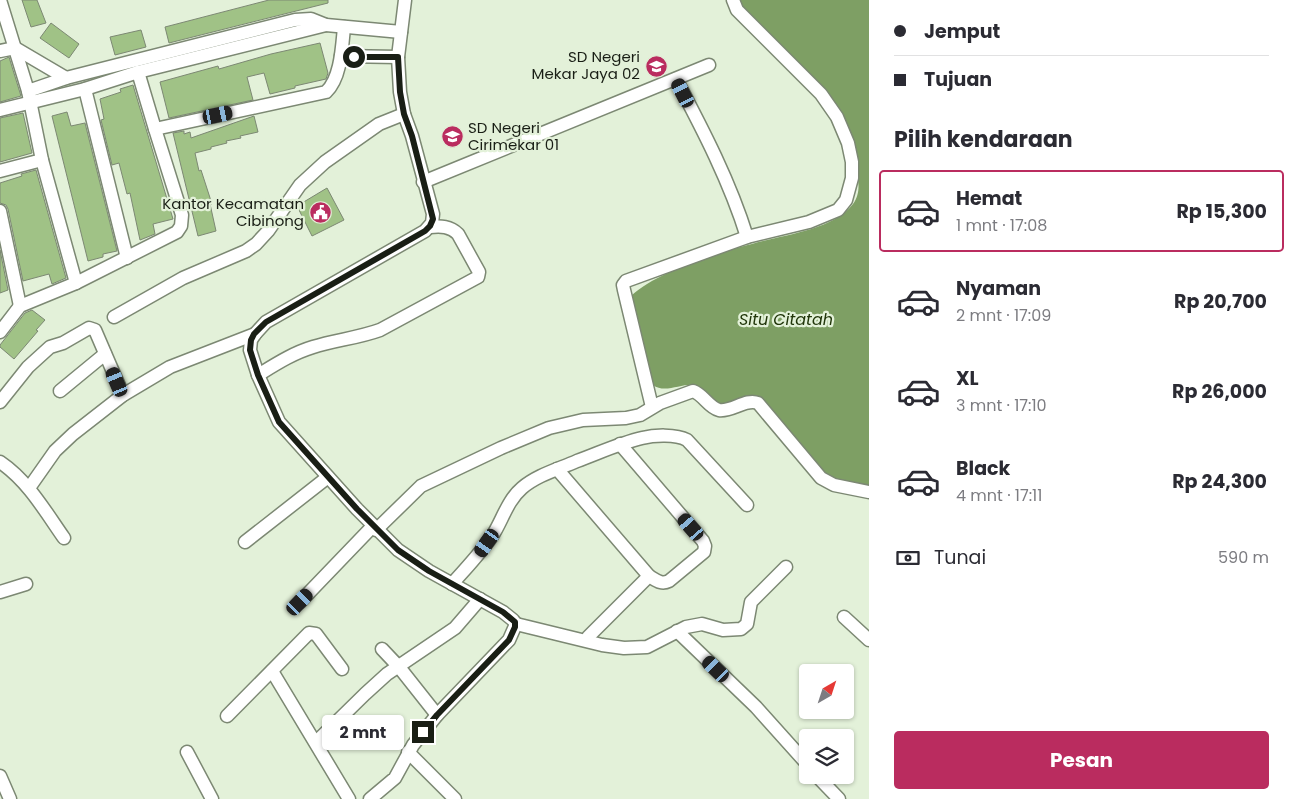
<!DOCTYPE html>
<html lang="id">
<meta charset="utf-8">
<style>
body{margin:0;font-family:Poppins,sans-serif;background:#f2f2f3;color:#2b2b33;height:100vh;display:flex;flex-direction:column;font-size:19px;white-space:nowrap}
*{box-sizing:border-box;margin:0}
p{font-size:16px;color:#7c7c81}
.icon{flex:none;width:28px;height:28px;fill:none;stroke:currentColor;stroke-width:2;stroke-linecap:round;stroke-linejoin:round}
.map{position:relative;flex:1;overflow:hidden}
.side{display:flex;flex-direction:column;background:#fff;width:425px}
.side>*{flex:none}
.hud{display:grid;align-content:center;height:110px;padding:0 25px;background:#fff}
.needle{width:32px;rotate:39deg}
.buttons{position:absolute;left:799px;top:664px;display:grid;gap:10px}
.buttons a{display:grid;place-items:center;width:55px;height:55px;border-radius:5px;background:#fff;box-shadow:0 1px 4px #0004;font-size:25px}
.end{position:absolute;width:22px;height:22px;margin:-11px;border:6px solid #191e15;background:#fff;box-shadow:0 0 0 2px #fff}
.from{border-radius:50%}
.bubble{position:absolute;height:35px;border-radius:5px;background:#fff;box-shadow:0 1px 4px #0004;font-size:16px;font-weight:700;line-height:35px;text-align:center}
.car{position:absolute;width:15px;height:30px;margin:-15px -8px;border-radius:6px;box-shadow:0 0 4px 1px #0007;background:linear-gradient(#222 24%,#8ab4d8 0 40%,#222 0 76%,#8ab4d8 0 86%,#222 0)}
.hud b{display:flex;align-items:center;gap:18px;height:48px;font-size:19px}
.hud b+b{border-top:1px solid #e1e1e2}
.hud i{width:12px;height:12px;background:#2b2b33}
ul{padding:0;list-style:none}
li{display:flex;align-items:center;gap:15px;height:82px;margin:0 10px 8px;padding:0 15px;border:2px solid transparent;border-radius:5px}
li div{flex:1}
li b{display:block;font-size:19px}
li em{font-style:normal;font-weight:700}
li.active{border-color:#ba2c5f}
li>.icon{width:45px;height:45px;stroke-width:1.5}
h2{padding:0 25px;font-size:22px;line-height:60px}
.pay{display:flex;align-items:center;gap:12px;height:55px;padding:0 25px;font-size:19px}
.pay p{margin-inline-start:auto}
.cta{display:flex;gap:10px;margin-top:auto;padding:10px 25px}
.cta a{flex:1;height:58px;border-radius:5px;background:#ba2c5f;color:#fff;font-size:20px;font-weight:700;line-height:58px;text-align:center}
main{display:flex;flex:1;min-height:0}
.map>svg:first-child{display:block}
.water{fill:#7e9f64}
.building{fill:#a0c286;stroke:#7c8873}
.lines{fill:none;stroke-linecap:round;stroke-linejoin:round}
.minor-casing{stroke:#7c8873;stroke-width:15}
.minor{stroke:#fff;stroke-width:12}
.route{stroke:#191e15;stroke-width:6}
.labels{text-anchor:middle;stroke-width:4.5;stroke-linejoin:round;paint-order:stroke}
.poi-label{font-size:15px;fill:#191e15;stroke:#e3f1d9;text-anchor:end}
.water-label{font-size:16px;font-style:italic;fill:#21360a;stroke:#e3f1d9}
</style>
<main>
<div class="map">
<svg width="869" height="799" viewBox="0 0 869 799">
<rect width="100%" height="100%" fill="#e3f1d9"/>
<path class="water" d="M737,0H869V489L842,483L826,474L761,397C747,394 737,405 724,404C710,403 707,388 695,385C681,383 665,394 653,385L631,296C657,271 727,250 763,241C790,234 835,228 853,204C862,192 858,177 855,164C853,155 853,142 848,134C839,121 826,109 816,97C791,68 766,39 741,11Z"/>
<g class="building">
<polygon points="22,0 37,0 46,23 31,27"/>
<polygon points="269,0 328,0 328,3 169,43 165,27"/>
<polygon points="51,23 79,44 69,58 40,38"/>
<polygon points="141,30 146,47 115,55 110,37"/>
<polygon points="320,43 328,73 326,79 295,86 295,88 270,94 264,73 247,77 253,100 169,118 160,82 218,66 219,69 271,54"/>
<polygon points="9,57 21,96 0,102 0,61"/>
<polygon points="133,85 173,219 153,224 155,234 140,240 130,193 127,194 119,163 112,165 101,120 104,119 100,99 121,92 120,89"/>
<polygon points="67,112 71,126 85,123 117,251 103,254 103,257 88,261 52,116"/>
<polygon points="23,113 32,153 0,162 0,118"/>
<polygon points="254,116 258,132 240,136 241,138 226,141 227,143 211,147 211,149 195,153 199,171 201,170 212,204 210,204 216,231 198,236 173,133 184,131 184,134 190,132 191,138"/>
<polygon points="36,170 66,278 52,284 49,274 23,281 8,209 6,205 0,203 0,183 22,176 21,174"/>
<polygon points="327,188 344,220 312,236 297,206"/>
<polygon points="0,250 8,290 0,293"/>
<polygon points="32,310 45,320 36,330 38,331 14,359 0,347 0,345 25,313"/>
</g>
<g class="lines">
<defs>
<g id="minor">
<polyline points="0,0 28,91 42,160 76,283"/>
<polyline points="0,51 15,48 66,78"/>
<polyline points="341,56 398,57"/>
<polyline points="138,72 155,129"/>
<path d="M676,79C703,130 730,182 747,237"/>
<polyline points="85,89 127,258"/>
<polyline points="28,91 66,78 295,20 311,19 326,25 401,32"/>
<polyline points="0,110 85,89 138,72 326,25"/>
<polyline points="0,171 42,160"/>
<polyline points="423,182 709,65"/>
<polyline points="0,211 20,306"/>
<polyline points="114,317 183,278 246,251 256,244 268,231 300,185 325,162 379,124 404,114"/>
<path d="M0,332L20,306L76,283L177,232L181,226L182,215L155,129L326,92C341,78 342,47 344,27"/>
<path d="M258,375C276,364 293,353 313,347C335,340 358,338 380,330L478,277L479,272L458,234C450,226 441,226 430,227"/>
<polyline points="60,391 105,354"/>
<polyline points="0,402 28,367 50,347 63,343 89,328 95,330 123,395"/>
<polyline points="652,407 624,290 623,285 626,281 747,237 809,222 838,210 846,200 852,178 852,162 848,143 837,117 821,94 737,10 733,0"/>
<path d="M0,462C28,481 45,511 64,538"/>
<polyline points="557,469 649,576"/>
<polyline points="29,488 55,451 73,434 123,395 170,367 255,334"/>
<path d="M376,530L421,486L501,448L549,428L583,420L626,418L640,415L660,403L693,391C704,395 708,407 719,410C732,412 746,398 758,403L821,478L834,485L869,492"/>
<polyline points="245,542 328,477"/>
<path d="M452,584C467,567 482,552 494,533C503,518 508,500 522,488C537,475 559,469 577,461C599,453 620,443 642,438C654,435 676,434 687,440L747,505"/>
<polyline points="0,592 26,584"/>
<polyline points="300,602 373,526"/>
<polyline points="844,617 869,640"/>
<polyline points="516,624 602,645 624,648 647,647 686,627 702,624 723,630 741,629 747,624 751,602 786,567"/>
<polyline points="677,631 756,707 808,765"/>
<path d="M588,637L649,576C656,580 661,585 669,581L704,552L705,546L703,541L620,444"/>
<polyline points="382,649 399,667 437,715"/>
<polyline points="272,671 349,799"/>
<polyline points="227,716 309,633 316,634 342,669"/>
<polyline points="316,742 365,694 387,674 455,628 480,599"/>
<polyline points="187,752 212,799"/>
<polyline points="408,752 455,799"/>
<polyline points="816,775 839,799"/>
<polyline points="0,776 10,799"/>
<polyline points="370,799 395,778 413,745 437,715 509,640 516,624 513,620 503,612 429,571 398,550 357,509 279,422 258,375 250,350 251,340 255,334 266,322 425,231 432,223 433,214 412,136 404,114 400,92 398,57 405,0"/>
</g>
</defs>
<use href="#minor" class="minor-casing"/>
<use href="#minor" class="minor"/>
</g>
<g class="lines">
<polyline class="route" points="354,57 398,57 400,92 404,114 412,136 433,219 430,226 425,231 266,322 254,334 251,340 250,350 258,375 279,422 357,509 398,550 429,571 503,612 515,622 515,627 509,640 437,715 423,732"/>
</g>
<defs>
<symbol id="school-disc" viewBox="-11 -11 22 22"><circle r="9.5" fill="#ba2c5f" stroke="#e3f1d9"/><path d="M0-5L7-2L0 1L-7-2ZM-4 1L0 2.5L4 1V4Q0 6-4 4Z" fill="#fff"/></symbol>
<symbol id="civic-disc" viewBox="-11 -11 22 22"><circle r="9.5" fill="#ba2c5f" stroke="#e3f1d9"/><path d="M-.6-6.5H3V-4.5H.6V-3L4-1V1h2V6H-6V1h2V-1L-.6-3ZM-1.2 2.5V6h2.4V2.5Z" fill="#fff"/></symbol>
</defs>
<g fill-rule="evenodd">
<use href="#school-disc" x="644" y="54" width="25" height="25"/>
<use href="#school-disc" x="440" y="124" width="25" height="25"/>
<use href="#civic-disc" x="308" y="200" width="25" height="25"/>
</g>
<g class="labels">
<g class="poi-label">
<text x="640" y="62">SD Negeri<tspan x="640" dy="17">Mekar Jaya 02</tspan></text>
<text x="468" y="133" text-anchor="start">SD Negeri<tspan x="468" dy="17">Cirimekar 01</tspan></text>
<text x="304" y="209">Kantor Kecamatan<tspan x="304" dy="17">Cibinong</tspan></text>
</g>
<g class="water-label">
<text x="786" y="325">Situ Citatah</text>
</g>
</g>
</svg>
<div class="buttons">
<a><svg class="needle" viewBox="-14 -14 28 28"><path d="M0-13l5 13h-10z" fill="#e53935"/><path d="M0 13l5-13h-10z" fill="#7c7c81"/></svg></a>
<a><svg class="icon" aria-label="layers" viewBox="0 0 24 24"><path d="M12 4l9 5-9 5-9-5zM3 14l9 5 9-5"/></svg></a>
</div>
<i class="end from" style="left:354px;top:57px"></i>
<i class="end" style="left:423px;top:732px"></i>
<div class="bubble" style="left:322px;top:715px;width:82px">2 mnt</div>
<i class="car" style="left:683px;top:93px;rotate:333deg"></i>
<i class="car" style="left:218px;top:115px;rotate:78deg"></i>
<i class="car" style="left:117px;top:382px;rotate:337deg"></i>
<i class="car" style="left:691px;top:527px;rotate:319deg"></i>
<i class="car" style="left:487px;top:543px;rotate:215deg"></i>
<i class="car" style="left:300px;top:602px;rotate:44deg"></i>
<i class="car" style="left:716px;top:669px;rotate:314deg"></i>
</div>
<section class="side">
<div class="hud">
<b><i class="from"></i>Jemput</b>
<b><i></i>Tujuan</b>
</div>
<h2>Pilih kendaraan</h2>
<ul>
<li class="active"><svg class="icon" aria-label="car" viewBox="0 0 24 24"><path d="M5 17H2v-5l4-1 3-4h7l3 4 3 1v5h-3M9 17h6M6 11h13"/><circle cx="7" cy="17" r="2"/><circle cx="17" cy="17" r="2"/></svg><div><b>Hemat</b><p>1 mnt · 17:08</p></div><em>Rp 15,300</em></li>
<li><svg class="icon" aria-label="car" viewBox="0 0 24 24"><path d="M5 17H2v-5l4-1 3-4h7l3 4 3 1v5h-3M9 17h6M6 11h13"/><circle cx="7" cy="17" r="2"/><circle cx="17" cy="17" r="2"/></svg><div><b>Nyaman</b><p>2 mnt · 17:09</p></div><em>Rp 20,700</em></li>
<li><svg class="icon" aria-label="car" viewBox="0 0 24 24"><path d="M5 17H2v-5l4-1 3-4h7l3 4 3 1v5h-3M9 17h6M6 11h13"/><circle cx="7" cy="17" r="2"/><circle cx="17" cy="17" r="2"/></svg><div><b>XL</b><p>3 mnt · 17:10</p></div><em>Rp 26,000</em></li>
<li><svg class="icon" aria-label="car" viewBox="0 0 24 24"><path d="M5 17H2v-5l4-1 3-4h7l3 4 3 1v5h-3M9 17h6M6 11h13"/><circle cx="7" cy="17" r="2"/><circle cx="17" cy="17" r="2"/></svg><div><b>Black</b><p>4 mnt · 17:11</p></div><em>Rp 24,300</em></li>
</ul>
<div class="pay"><svg class="icon" aria-label="cash" viewBox="0 0 24 24"><path d="M3 7h18v10H3z"/><circle cx="12" cy="12" r="2"/></svg>Tunai<p>590 m</p></div>
<div class="cta"><a>Pesan</a></div>
</section>
</main>
